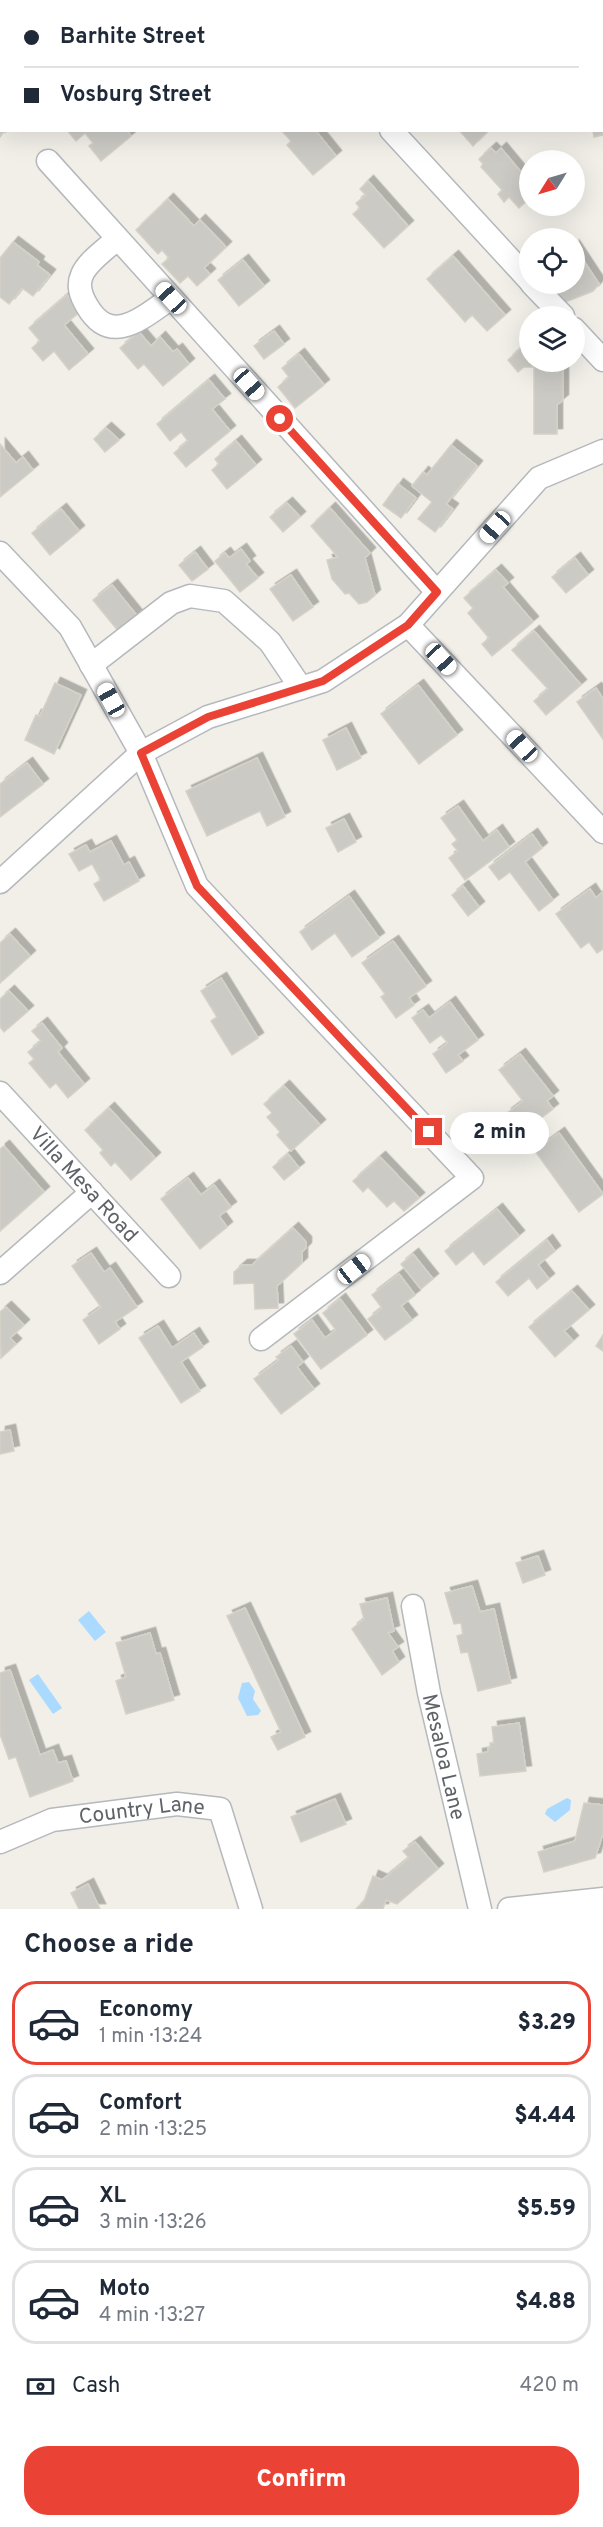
<!DOCTYPE html>
<meta charset="utf-8">
<style>
body{margin:0;font-family:Overpass,sans-serif;background:#f6f6f7;color:#1f2937;height:100vh;display:flex;flex-direction:column;font-size:22px;white-space:nowrap}
*{box-sizing:border-box;margin:0}
p{font-size:20px;color:#747a83}
.icon{flex:none;width:33px;height:33px;fill:none;stroke:currentColor;stroke-width:2;stroke-linecap:round;stroke-linejoin:round}
.map{position:relative;height:1909px;overflow:hidden}
.panel{display:flex;flex-direction:column;background:#fff;flex:1}
.panel>*{flex:none}
.banner{position:absolute;left:0px;top:0px;width:603px;height:132px;box-shadow:0 6px 24px #0002;display:grid;align-content:center;height:132px;padding:0 24px;background:#fff}
.needle{width:39px;rotate:233deg}
.fabs{position:absolute;left:519px;top:150px;display:grid;gap:12px}
.fabs a{display:grid;place-items:center;width:66px;height:66px;border-radius:50%;background:#fff;box-shadow:0 6px 24px #0002;font-size:30px}
.end{position:absolute;width:27px;height:27px;margin:-14px;border:8px solid #ea4335;background:#fff;box-shadow:0 0 0 3px #fff}
.from{border-radius:50%}
.bubble{position:absolute;height:42px;border-radius:21px;background:#fff;box-shadow:0 6px 24px #0002;font-size:20px;font-weight:800;line-height:42px;text-align:center}
.car{position:absolute;width:18px;height:36px;margin:-18px -9px;border-radius:8px;box-shadow:0 0 4px 2px #0007;background:linear-gradient(#fff 24%,#345 0 40%,#fff 0 76%,#345 0 86%,#fff 0)}
.banner b{display:flex;align-items:center;gap:21px;height:57px;font-size:22px}
.banner b+b{border-top:2px solid #e0e1e3}
.banner i{width:15px;height:15px;background:#1f2937}
ul{padding:0;list-style:none}
li{display:flex;align-items:center;gap:18px;height:84px;margin:0 12px 9px;padding:0 12px;border:3px solid #e0e1e3;border-radius:24px}
li div{flex:1}
li b{display:block;font-size:22px}
li em{font-style:normal;font-weight:800}
li.active{border-color:#ea4335}
li>.icon{width:54px;height:54px;stroke-width:1.5}
h2{padding:0 24px;font-size:27px;line-height:72px}
.pay{display:flex;align-items:center;gap:15px;height:66px;padding:0 24px;font-size:22px}
.pay p{margin-inline-start:auto}
.primary-button{display:flex;gap:12px;margin-top:auto;padding:12px 24px}
.primary-button a{flex:1;height:69px;border-radius:24px;background:#ea4335;color:#fff;font-size:24px;font-weight:800;line-height:69px;text-align:center}
.map>svg:first-child{display:block}
.water{fill:#aadaff}
.building{fill:#cccac5;stroke:#d6d1c6;stroke-width:1.5;filter:url(#shadow)}
.lines{fill:none;stroke-linecap:round;stroke-linejoin:round}
.minor-casing{stroke:#b5b8bc;stroke-width:25}
.minor{stroke:#fff;stroke-width:22}
.route{stroke:#ea4335;stroke-width:8}
.labels{text-anchor:middle;stroke-width:6;stroke-linejoin:round;paint-order:stroke}
.street-label{font-size:21px;fill:#5f6368;stroke:#fff}
</style>
<div class="map">
<svg width="603" height="1909" viewBox="0 0 603 1909">
<defs>
<filter id="shadow"><feDropShadow dx="5.5" dy="-5.5" stdDeviation="0" flood-color="#0004"/></filter>
</defs>
<rect width="100%" height="100%" fill="#f1efe8"/>
<g class="water">
<polygon points="89,1611 106,1632 95,1641 78,1620"/>
<polygon points="38,1674 62,1708 53,1714 29,1680"/>
<polygon points="249,1682 255,1691 253,1699 261,1711 258,1715 247,1716 238,1698 242,1683"/>
<polygon points="567,1798 571,1800 570,1810 555,1822 545,1814 547,1809"/>
</g>
<g class="building">
<polygon points="477,0 515,0 517,2 479,2"/>
<polygon points="602,80 603,135 594,137 593,130 602,130"/>
<polygon points="0,98 2,130 5,130 0,137"/>
<polygon points="67,130 127,130 131,136 101,161 89,146 93,143 85,133 76,141"/>
<polygon points="281,130 315,130 336,156 313,175 287,145 291,141"/>
<polygon points="459,130 489,130 473,146"/>
<polygon points="491,148 496,153 501,148 530,183 530,198 519,208 509,197 504,202 498,194 502,190 481,167 483,164 479,159"/>
<polygon points="368,181 408,226 384,248 353,214 360,208 356,203 366,195 360,189"/>
<polygon points="168,199 194,226 200,220 226,247 204,268 210,274 197,286 188,276 180,283 162,264 169,258 162,250 158,254 136,230"/>
<polygon points="13,242 39,262 37,265 50,275 33,296 22,288 9,304 0,297 0,258"/>
<polygon points="574,246 599,284 593,291 563,303 560,302 547,284 574,284"/>
<polygon points="453,256 505,315 487,331 472,315 465,322 427,279"/>
<polygon points="243,260 264,286 239,306 218,280"/>
<polygon points="67,295 81,311 64,325 88,354 69,370 54,351 43,361 32,348 40,341 29,328"/>
<polygon points="274,331 284,344 264,359 254,346"/>
<polygon points="139,332 151,346 160,337 173,352 177,349 189,364 163,386 144,364 138,369 120,348"/>
<polygon points="527,343 530,345 530,362 563,363 563,400 557,405 557,434 534,434 534,367 524,367 518,372 508,360"/>
<polygon points="299,354 324,385 295,408 278,387 289,377 282,368"/>
<polygon points="209,380 225,399 212,409 230,431 186,467 174,453 188,441 181,432 170,441 157,424"/>
<polygon points="106,428 119,440 105,452 94,439"/>
<polygon points="236,441 256,465 227,489 212,470 219,464 215,459"/>
<polygon points="0,444 16,463 23,457 33,470 0,497"/>
<polygon points="451,445 477,466 446,504 453,509 435,532 418,519 432,502 412,486 423,472 427,475"/>
<polygon points="398,484 416,498 401,518 383,505"/>
<polygon points="287,503 300,517 283,532 270,517"/>
<polygon points="330,508 370,553 365,558 375,595 367,602 359,604 349,593 345,594 332,579 327,560 338,557 311,526"/>
<polygon points="61,509 79,531 50,555 32,533"/>
<polygon points="241,549 250,561 246,564 258,578 240,592 215,561 225,553 229,558"/>
<polygon points="195,552 208,569 192,581 179,565"/>
<polygon points="575,558 588,575 566,593 552,577"/>
<polygon points="496,570 508,583 503,587 533,622 492,656 482,644 489,638 468,613 473,608 464,598"/>
<polygon points="291,575 313,607 293,621 270,589"/>
<polygon points="112,585 138,617 119,632 93,600"/>
<polygon points="534,631 581,685 546,715 534,701 548,689 512,650"/>
<polygon points="55,683 81,695 54,754 25,740 36,715 40,716"/>
<polygon points="418,685 457,735 419,764 381,714"/>
<polygon points="596,688 603,699 603,739 577,702"/>
<polygon points="346,728 361,758 337,770 323,740"/>
<polygon points="257,758 285,817 267,826 260,811 207,836 186,791"/>
<polygon points="27,763 43,784 0,817 0,784"/>
<polygon points="458,806 483,841 497,830 509,847 465,880 449,858 458,851 452,844 457,840 441,818"/>
<polygon points="344,819 356,842 338,852 326,828"/>
<polygon points="532,834 542,848 525,862 553,900 539,911 510,872 499,880 489,867"/>
<polygon points="111,841 124,865 129,862 139,881 104,901 94,884 101,880 92,864 79,871 69,854 86,845 90,852"/>
<polygon points="463,886 479,907 468,916 452,895"/>
<polygon points="590,889 596,898 603,892 603,949 597,953 589,942 581,948 556,914"/>
<polygon points="349,896 379,938 352,957 335,933 312,950 300,932"/>
<polygon points="10,934 30,956 0,983 0,943"/>
<polygon points="393,941 426,986 409,998 414,1005 396,1018 381,997 385,994 362,963"/>
<polygon points="221,978 258,1038 232,1055 211,1021 217,1017 201,991"/>
<polygon points="9,991 28,1011 4,1032 0,1027 0,999"/>
<polygon points="450,1002 478,1040 458,1055 463,1061 446,1073 433,1054 448,1043 441,1035 430,1043 412,1018 423,1010 429,1018"/>
<polygon points="42,1023 62,1048 58,1052 84,1084 68,1098 56,1083 50,1088 29,1063 34,1059 28,1052 41,1041 32,1031"/>
<polygon points="520,1054 553,1096 547,1101 553,1109 521,1133 506,1114 523,1101 499,1070"/>
<polygon points="284,1086 320,1125 291,1151 277,1135 280,1132 267,1117 272,1113 264,1104"/>
<polygon points="109,1108 155,1158 131,1180 115,1162 111,1166 100,1153 103,1150 85,1130"/>
<polygon points="559,1133 603,1194 579,1212 535,1151"/>
<polygon points="4,1146 44,1192 0,1231 0,1149"/>
<polygon points="288,1154 299,1168 284,1180 273,1167"/>
<polygon points="380,1157 419,1198 404,1211 394,1201 387,1207 368,1187 363,1192 353,1181"/>
<polygon points="188,1178 201,1195 214,1185 231,1207 219,1216 227,1227 200,1249 161,1199"/>
<polygon points="497,1209 519,1236 484,1265 473,1251 456,1265 445,1251"/>
<polygon points="293,1228 306,1242 306,1248 302,1252 302,1263 277,1286 278,1308 255,1309 254,1283 234,1284 234,1272 242,1265 252,1265"/>
<polygon points="547,1240 555,1251 538,1265 549,1279 537,1289 529,1278 508,1296 496,1282"/>
<polygon points="91,1253 104,1272 110,1268 137,1307 115,1322 120,1329 99,1344 83,1320 101,1307 72,1266"/>
<polygon points="413,1254 433,1279 421,1289 401,1264"/>
<polygon points="399,1274 415,1295 401,1306 412,1320 385,1340 368,1319 382,1308 372,1295"/>
<polygon points="572,1291 589,1310 564,1331 573,1341 555,1357 529,1327"/>
<polygon points="340,1299 367,1335 321,1369 294,1334 312,1320 325,1338 336,1330 323,1313"/>
<polygon points="6,1307 24,1325 10,1338 16,1344 1,1358 0,1312"/>
<polygon points="158,1326 172,1348 194,1333 203,1347 181,1362 200,1391 181,1403 139,1338"/>
<polygon points="603,1335 603,1351 596,1346"/>
<polygon points="291,1346 303,1362 297,1367 314,1389 281,1414 254,1379 279,1360 276,1357"/>
<polygon points="10,1430 14,1451 0,1454 0,1432"/>
<polygon points="538,1556 545,1575 523,1583 516,1563"/>
<polygon points="472,1586 480,1612 494,1609 511,1683 478,1691 468,1652 461,1653 457,1636 463,1634 461,1623 454,1624 445,1593"/>
<polygon points="387,1598 394,1631 388,1633 398,1647 392,1651 399,1662 382,1675 352,1629 364,1619 360,1604"/>
<polygon points="245,1608 305,1737 278,1750 271,1737 281,1732 227,1616"/>
<polygon points="150,1633 156,1654 160,1653 174,1700 126,1714 116,1681 126,1677 116,1643"/>
<polygon points="10,1670 40,1755 53,1750 58,1763 66,1761 73,1781 30,1797 16,1757 9,1759 0,1734 0,1673"/>
<polygon points="519,1723 526,1771 480,1776 477,1754 488,1752 488,1747 490,1747 490,1743 494,1743 492,1727"/>
<polygon points="335,1799 346,1824 301,1842 291,1817"/>
<polygon points="584,1803 603,1805 603,1833 595,1858 544,1872 538,1852 575,1841"/>
<polygon points="415,1842 438,1869 397,1904 386,1900 383,1909 356,1909 364,1901 373,1876 382,1880 409,1858 403,1851"/>
<polygon points="88,1884 100,1909 79,1909 71,1893"/>
</g>
<g class="lines">
<defs>
<g id="minor">
<polyline points="261,0 263,2"/>
<polyline points="391,130 530,281"/>
<polyline points="48,161 437,592"/>
<path d="M117,239C106,249 87,262 82,275C77,286 81,296 87,306C111,347 142,318 171,298"/>
<polyline points="532,284 563,316"/>
<polyline points="574,329 603,360"/>
<polyline points="0,553 70,627 141,753 197,886 472,1178 261,1339"/>
<polyline points="408,625 603,832"/>
<polyline points="91,665 171,603 190,596 224,601 270,642 301,688"/>
<polyline points="0,882 141,753 208,717 323,681 408,625 539,478 603,451"/>
<path id="s1" d="M0,1093L169,1276"/>
<polyline points="0,1273 92,1192"/>
<path id="s2" d="M413,1606L429,1693L480,1909"/>
<path id="s3" d="M0,1842L52,1820L177,1804L220,1809L251,1909"/>
<polyline points="509,1909 603,1899"/>
</g>
</defs>
<use href="#minor" class="minor-casing"/>
<use href="#minor" class="minor"/>
</g>
<g class="lines">
<polyline class="route" points="280,419 437,592 408,625 323,681 208,717 141,753 197,886 429,1132"/>
</g>
<g class="labels">
<g class="street-label">
<text dy="7" stroke="none"><textPath href="#s1" startOffset="124">Villa Mesa Road</textPath></text>
<text dy="7" stroke="none"><textPath href="#s2" startOffset="154">Mesaloa Lane</textPath></text>
<text dy="7" stroke="none"><textPath href="#s3" startOffset="147">Country Lane</textPath></text>
</g>
</g>
</svg>
<div class="fabs">
<a><svg class="needle" viewBox="-14 -14 28 28"><path d="M0-13l5 13h-10z" fill="#e53935"/><path d="M0 13l5-13h-10z" fill="#747a83"/></svg></a>
<a><svg class="icon" aria-label="locate" viewBox="0 0 24 24"><circle cx="12" cy="12" r="6"/><path d="M12 2v4M12 18v4M2 12h4M18 12h4"/></svg></a>
<a><svg class="icon" aria-label="layers" viewBox="0 0 24 24"><path d="M12 4l9 5-9 5-9-5zM3 14l9 5 9-5"/></svg></a>
</div>
<i class="end from" style="left:280px;top:419px"></i>
<i class="end" style="left:429px;top:1132px"></i>
<div class="bubble" style="left:450px;top:1112px;width:99px">2 min</div>
<i class="car" style="left:171px;top:298px;rotate:317deg"></i>
<i class="car" style="left:249px;top:384px;rotate:138deg"></i>
<i class="car" style="left:495px;top:527px;rotate:222deg"></i>
<i class="car" style="left:441px;top:659px;rotate:137deg"></i>
<i class="car" style="left:111px;top:700px;rotate:331deg"></i>
<i class="car" style="left:522px;top:746px;rotate:317deg"></i>
<i class="car" style="left:354px;top:1269px;rotate:52deg"></i>
<div class="banner">
<b><i class="from"></i>Barhite Street</b>
<b><i></i>Vosburg Street</b>
</div>
</div>
<section class="panel">
<h2>Choose a ride</h2>
<ul>
<li class="active"><svg class="icon" aria-label="car" viewBox="0 0 24 24"><path d="M5 17H2v-5l4-1 3-4h7l3 4 3 1v5h-3M9 17h6M6 11h13"/><circle cx="7" cy="17" r="2"/><circle cx="17" cy="17" r="2"/></svg><div><b>Economy</b><p>1 min · 13:24</p></div><em>$3.29</em></li>
<li><svg class="icon" aria-label="car" viewBox="0 0 24 24"><path d="M5 17H2v-5l4-1 3-4h7l3 4 3 1v5h-3M9 17h6M6 11h13"/><circle cx="7" cy="17" r="2"/><circle cx="17" cy="17" r="2"/></svg><div><b>Comfort</b><p>2 min · 13:25</p></div><em>$4.44</em></li>
<li><svg class="icon" aria-label="car" viewBox="0 0 24 24"><path d="M5 17H2v-5l4-1 3-4h7l3 4 3 1v5h-3M9 17h6M6 11h13"/><circle cx="7" cy="17" r="2"/><circle cx="17" cy="17" r="2"/></svg><div><b>XL</b><p>3 min · 13:26</p></div><em>$5.59</em></li>
<li><svg class="icon" aria-label="car" viewBox="0 0 24 24"><path d="M5 17H2v-5l4-1 3-4h7l3 4 3 1v5h-3M9 17h6M6 11h13"/><circle cx="7" cy="17" r="2"/><circle cx="17" cy="17" r="2"/></svg><div><b>Moto</b><p>4 min · 13:27</p></div><em>$4.88</em></li>
</ul>
<div class="pay"><svg class="icon" aria-label="cash" viewBox="0 0 24 24"><path d="M3 7h18v10H3z"/><circle cx="12" cy="12" r="2"/></svg>Cash<p>420 m</p></div>
<div class="primary-button"><a>Confirm</a></div>
</section>
